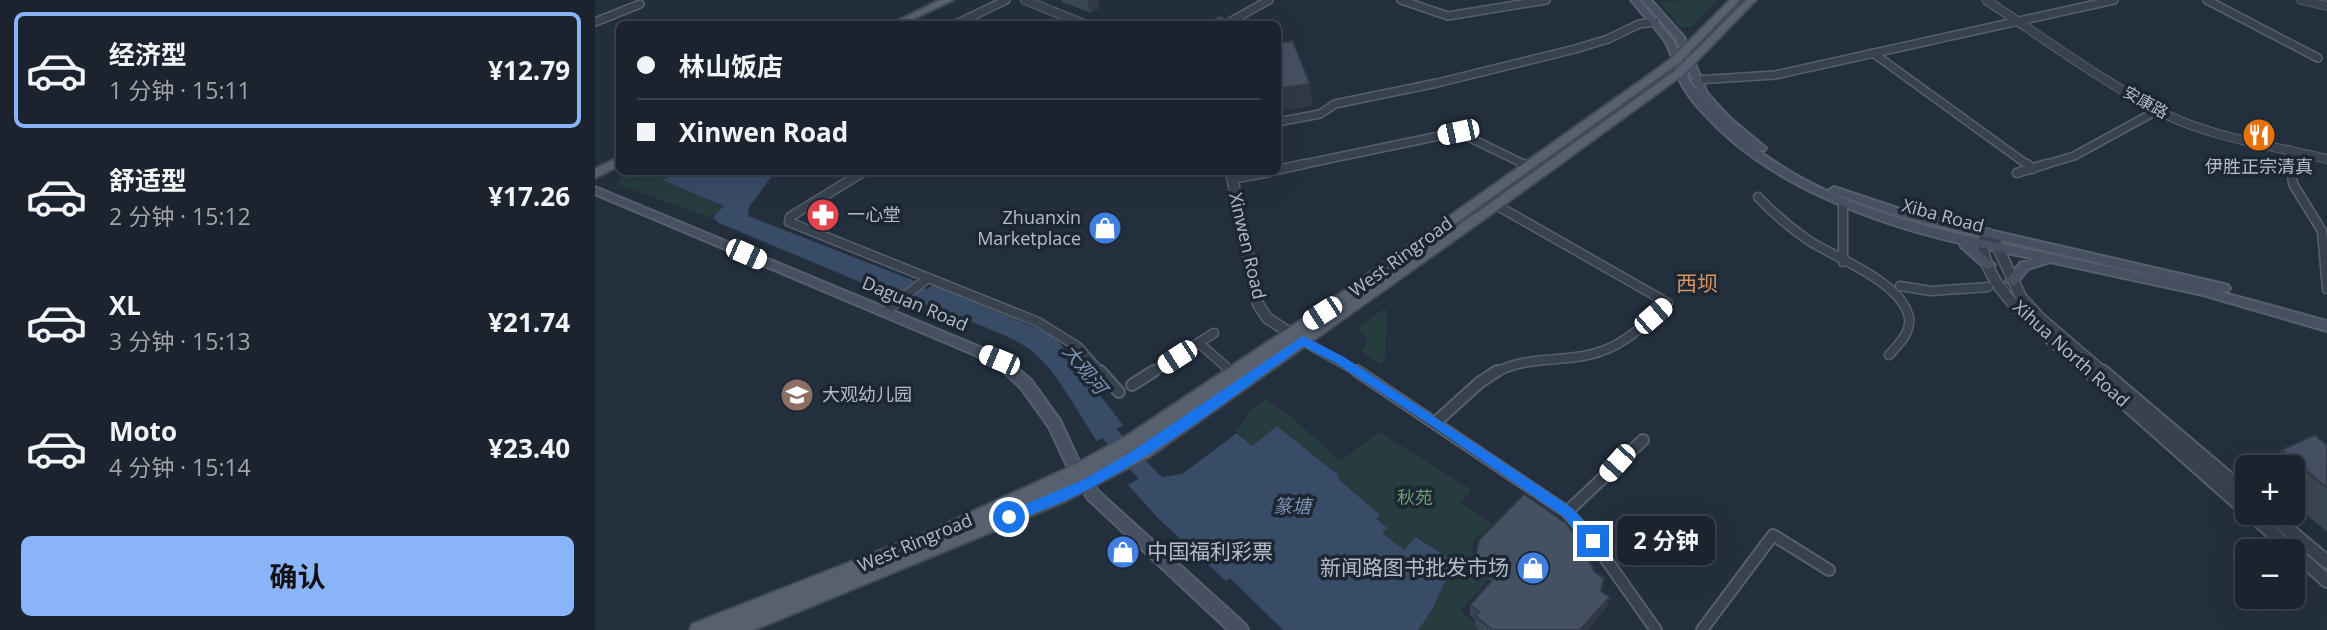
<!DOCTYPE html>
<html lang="zh">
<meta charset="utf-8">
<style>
body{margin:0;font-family:"Open Sans","Noto Sans SC",sans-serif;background:#282f3a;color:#f1f3f6;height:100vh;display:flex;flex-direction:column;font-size:26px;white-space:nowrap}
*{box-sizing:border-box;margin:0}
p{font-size:23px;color:#a0a4aa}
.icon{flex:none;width:38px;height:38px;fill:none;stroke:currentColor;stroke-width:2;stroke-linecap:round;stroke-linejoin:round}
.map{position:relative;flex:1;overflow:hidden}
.drawer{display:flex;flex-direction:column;background:#1b232e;width:595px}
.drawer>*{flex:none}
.top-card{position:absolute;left:21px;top:21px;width:665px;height:154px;border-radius:10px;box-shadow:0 7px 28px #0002,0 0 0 2px #39404a;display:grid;align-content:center;height:154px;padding:0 21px;background:#1b232e}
.controls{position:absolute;left:1640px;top:455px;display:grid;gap:14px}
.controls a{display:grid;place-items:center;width:70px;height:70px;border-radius:10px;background:#1b232e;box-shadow:0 7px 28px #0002,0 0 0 2px #39404a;font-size:35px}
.end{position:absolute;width:32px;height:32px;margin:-16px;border:9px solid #1a73e8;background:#fff;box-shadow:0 0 0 4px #fff}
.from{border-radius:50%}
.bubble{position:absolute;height:49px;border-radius:10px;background:#1b232e;box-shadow:0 7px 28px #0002,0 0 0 2px #39404a;font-size:23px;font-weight:700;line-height:49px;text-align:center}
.car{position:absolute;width:21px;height:42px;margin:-21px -10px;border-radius:9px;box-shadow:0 0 5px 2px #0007;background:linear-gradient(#fff 24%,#345 0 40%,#fff 0 76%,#345 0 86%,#fff 0)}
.top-card b{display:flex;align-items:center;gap:24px;height:66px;font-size:26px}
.top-card b+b{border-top:2px solid #39404a}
.top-card i{width:18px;height:18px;background:#f1f3f6}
ul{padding:12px 0 0;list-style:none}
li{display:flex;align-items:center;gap:21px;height:116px;margin:0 14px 10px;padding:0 7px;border:4px solid transparent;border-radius:10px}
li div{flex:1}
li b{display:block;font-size:26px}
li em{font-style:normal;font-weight:700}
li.active{border-color:#8ab4f8}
li>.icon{width:63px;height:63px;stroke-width:1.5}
.button{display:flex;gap:14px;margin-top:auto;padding:14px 21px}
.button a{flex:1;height:80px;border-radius:10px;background:#8ab4f8;color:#111;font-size:28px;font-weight:700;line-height:80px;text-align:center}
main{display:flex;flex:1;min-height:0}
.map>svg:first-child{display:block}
.green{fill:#263c3f}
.water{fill:#394c67}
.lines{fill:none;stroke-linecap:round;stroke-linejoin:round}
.river{fill:#394c67;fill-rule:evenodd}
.minor-far2-casing{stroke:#565f6c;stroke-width:10}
.minor-far1-casing{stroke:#565f6c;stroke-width:11}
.minor-casing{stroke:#565f6c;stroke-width:14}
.tertiary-far2-casing{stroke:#565f6c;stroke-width:10}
.tertiary-far1-casing{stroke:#565f6c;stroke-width:13}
.tertiary-casing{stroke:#565f6c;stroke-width:16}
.secondary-casing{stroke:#565f6c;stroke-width:4}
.primary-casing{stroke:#414a57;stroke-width:4}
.minor-far2{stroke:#38414e;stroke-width:7}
.minor-far1{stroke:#38414e;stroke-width:8}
.minor{stroke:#38414e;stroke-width:10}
.tertiary-far2{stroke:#38414e;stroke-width:8}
.tertiary-far1{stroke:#38414e;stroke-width:10}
.tertiary{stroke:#38414e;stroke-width:12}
.secondary{fill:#465061;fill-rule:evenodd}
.primary{fill:#56606e;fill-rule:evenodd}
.wall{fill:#3b4654}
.shaded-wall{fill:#303945}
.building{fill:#455162;stroke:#303945;stroke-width:2}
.route{fill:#1a73e8}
.labels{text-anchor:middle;stroke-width:7;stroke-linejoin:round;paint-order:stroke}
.far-street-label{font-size:16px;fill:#b4bcc9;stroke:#1d2633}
.poi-label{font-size:18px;fill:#b4bcc9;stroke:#1d2633;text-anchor:start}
.street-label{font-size:18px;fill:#b4bcc9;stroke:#1d2633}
.park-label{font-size:18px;fill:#6b9a76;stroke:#1d2633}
.water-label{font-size:19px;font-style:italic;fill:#7c92b1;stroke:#1d2633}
.quarter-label{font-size:21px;fill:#d59563;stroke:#1d2633}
.near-poi-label{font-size:21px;fill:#b4bcc9;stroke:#1d2633;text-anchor:start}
</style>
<main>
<section class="drawer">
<ul>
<li class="active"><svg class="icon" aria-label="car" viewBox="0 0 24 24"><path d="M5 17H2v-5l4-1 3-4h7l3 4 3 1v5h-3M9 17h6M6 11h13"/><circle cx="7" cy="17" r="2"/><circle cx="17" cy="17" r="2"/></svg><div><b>经济型</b><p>1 分钟 · 15:11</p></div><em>¥12.79</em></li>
<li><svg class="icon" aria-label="car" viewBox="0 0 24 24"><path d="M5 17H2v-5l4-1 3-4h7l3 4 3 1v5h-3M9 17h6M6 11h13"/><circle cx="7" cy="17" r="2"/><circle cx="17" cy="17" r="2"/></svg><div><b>舒适型</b><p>2 分钟 · 15:12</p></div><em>¥17.26</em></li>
<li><svg class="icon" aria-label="car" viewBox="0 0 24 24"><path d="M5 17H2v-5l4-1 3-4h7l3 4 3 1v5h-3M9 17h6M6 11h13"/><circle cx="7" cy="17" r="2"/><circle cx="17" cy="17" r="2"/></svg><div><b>XL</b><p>3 分钟 · 15:13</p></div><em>¥21.74</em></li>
<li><svg class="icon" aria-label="car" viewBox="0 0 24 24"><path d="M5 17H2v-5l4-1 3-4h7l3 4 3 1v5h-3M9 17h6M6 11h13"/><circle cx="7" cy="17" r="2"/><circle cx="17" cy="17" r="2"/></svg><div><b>Moto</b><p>4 分钟 · 15:14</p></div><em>¥23.40</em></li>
</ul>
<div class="button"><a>确认</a></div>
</section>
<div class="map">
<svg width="1732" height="630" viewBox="0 0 1732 630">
<rect width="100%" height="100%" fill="#242f3e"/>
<g class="green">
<polygon points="1124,0 1096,27 1085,27 1064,1"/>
<polygon points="28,172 84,172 68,179 129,206 120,215 119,219 22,184"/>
<polygon points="789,309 792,311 790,360 785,364 765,350 771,346 772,339 763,327"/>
<polygon points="670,400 688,410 746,461 784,432 877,490 866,503 897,524 878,542 878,563 894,579 865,611 888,630 823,630 837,610 855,559 822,537 809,550 787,533 781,519 785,515 742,478 743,476 682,426 657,446 640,429 647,424 653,412"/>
</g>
<g class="water">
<polygon points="84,172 180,172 154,207 153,216 320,281 301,297 124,223 119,219 120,215 129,206 67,180"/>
<path d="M337,285L446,330L463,341L528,425L502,441C482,412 465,375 438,352C416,333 348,312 318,301Z"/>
<polygon points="682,426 744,476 742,478 785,515 781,519 792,528 787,533 809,550 821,537 855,559 857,566 837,610 823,630 688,630 635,578 631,581 564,519 533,485 558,470 568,477 587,474 642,433 657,446"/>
</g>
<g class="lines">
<g class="river">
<polygon points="293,274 352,297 355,301 347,307 288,283 285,279 288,275"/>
<polygon points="499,410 505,412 571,482 573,488 571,494 564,496 557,494 493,422 490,417 493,412"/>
</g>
<defs>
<g id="minor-far2">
<polyline points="806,0 853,16 951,0"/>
<polyline points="1612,0 1723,58"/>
<polyline points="0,22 45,4"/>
<polyline points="361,24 411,0"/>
<polyline points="631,24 674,0"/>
<polyline points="1278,53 1434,166"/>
<polyline points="1101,80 1180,75 1519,0"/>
<polyline points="682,122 725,114 740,104 842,83 980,49 1013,39 1044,24 1060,22"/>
<polyline points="1694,150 1696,166"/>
<polyline points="700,166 863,132 933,166"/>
<polyline points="1445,166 1479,156 1563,110"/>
</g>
<g id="minor-far1">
<polyline points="930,164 933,166"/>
<polyline points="1432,164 1438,169"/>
<polyline points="1696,164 1698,184 1727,231 1732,289"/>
<polyline points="682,170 709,164"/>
<polyline points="268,172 195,217 194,222 443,322 483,347 506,373"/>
<polyline points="1422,173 1451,164"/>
<polyline points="637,179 675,172"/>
<path d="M1163,197C1178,213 1194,227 1213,240C1240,258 1308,282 1314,318C1316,333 1303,345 1294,355"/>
<polyline points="1248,202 1248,262"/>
<polyline points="1305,286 1336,291 1393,287"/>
<polyline points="290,312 333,278"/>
<polyline points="708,341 765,373"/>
<polyline points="604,343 638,373"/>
<polyline points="556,373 619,333"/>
<path d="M900,373C933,354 972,364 1007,351C1033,342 1053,321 1073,303L901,205"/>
</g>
<g id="minor">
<polyline points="505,371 524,392"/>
<polyline points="636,371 638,373"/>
<polyline points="762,371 972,512 998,541 1061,630"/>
<polyline points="537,385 559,371"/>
<polyline points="841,422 884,383 902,371"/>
<polyline points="972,512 1048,440"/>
<polyline points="1107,630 1178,535 1234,570"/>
</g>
<g id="tertiary-far2">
<polyline points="430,0 489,24"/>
<path d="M1391,0C1450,39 1509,83 1572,115C1616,137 1683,147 1732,159"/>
<polyline points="1706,0 1732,6"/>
</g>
<g id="tertiary-far1">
<polyline points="636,172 663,304 672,318 701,337"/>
<path d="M1495,373C1462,343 1385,290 1388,241L1393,234L1400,241L1426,297L1445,318L1509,373"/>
</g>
<g id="tertiary">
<polyline points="1494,371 1652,511"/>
<polyline points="1507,371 1652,494"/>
<polyline points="1655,513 1732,581"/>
<polyline points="1674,513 1732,562"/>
</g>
<g id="secondary">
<path d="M1036,0H1044L1079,42L1095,83L1103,92L1081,38L1047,0H1056L1089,37L1112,93L1135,118L1171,148L1170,150H1162L1150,140C1229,206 1332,228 1430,249C1482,260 1534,271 1586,282L1305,217L1235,192L1234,190L1239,187L1308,210L1629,284L1633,285L1635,288L1633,291L1629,292L1618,290L1732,321V331L1608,295L1455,262L1433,269L1421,284L1417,285L1411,281L1425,263L1440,259L1379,246L1400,265L1394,269L1390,268L1366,247L1365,243C1280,224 1174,184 1114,119C1104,109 1091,94 1085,81C1080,68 1077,53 1070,41C1060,27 1047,14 1036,0Z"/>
<polygon points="0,187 409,357 436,380 465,420 483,459 503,491 651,625 653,630 633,630 493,499 472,466 454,427 426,388 399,363 0,194"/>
</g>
<g id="primary">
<polygon points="345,0 358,0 308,24 296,24"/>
<polygon points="1135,0 1145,0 1086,61 1066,76 743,308 545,445 498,470 542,447 897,202 1081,70 1151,0 1161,0 1089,74 905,208 554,457 469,502 159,630 95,630 97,624 337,530 477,466 533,435 733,302 1058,72 1078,57"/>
<polygon points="20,159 24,159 24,166 0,178 0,169"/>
</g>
</defs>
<use href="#minor-far2" class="minor-far2-casing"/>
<use href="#minor-far1" class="minor-far1-casing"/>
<use href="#minor" class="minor-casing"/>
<use href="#tertiary-far2" class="tertiary-far2-casing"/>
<use href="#tertiary-far1" class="tertiary-far1-casing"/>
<use href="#tertiary" class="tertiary-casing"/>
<use href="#secondary" class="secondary-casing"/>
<use href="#primary" class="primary-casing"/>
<use href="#minor-far2" class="minor-far2"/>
<use href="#minor-far1" class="minor-far1"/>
<use href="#minor" class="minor"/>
<use href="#tertiary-far2" class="tertiary-far2"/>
<use href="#tertiary-far1" class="tertiary-far1"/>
<use href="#tertiary" class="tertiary"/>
<use href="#secondary" class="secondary"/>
<use href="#primary" class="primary"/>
</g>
<g class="wall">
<polygon points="467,0 503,0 505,8 496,13 467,2"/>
<polygon points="1732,445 1732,532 1698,503 1698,467 1668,467 1686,450"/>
<polygon points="881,553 1006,591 1012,607 992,630 884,630 880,626 880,620 875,615 875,605 896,581 884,572 881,564"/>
</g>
<g class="shaded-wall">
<polygon points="492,0 503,0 505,8 496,13"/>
<polygon points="715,84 718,106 682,112 682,89"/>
<polygon points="1015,597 1012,607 992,630 985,630"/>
</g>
<g class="building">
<polygon points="624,16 644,24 610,24"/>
<polygon points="698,41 715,84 682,89 682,43"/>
<polygon points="1720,435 1732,445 1732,488 1686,450"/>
<polygon points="929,494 971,523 980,534 1000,572 1009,578 1006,591 1015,597 985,630 897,630 880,616 884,612 875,605 902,575 885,562 881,553 884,540"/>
</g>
<path class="route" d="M708,336L749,357L977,508L1003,537V545H993L968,516L837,426L741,363L708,346C640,396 573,447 498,487C473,501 445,510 419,522H409V513L486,481L530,456Z"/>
<defs>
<symbol id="restaurant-disc" viewBox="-11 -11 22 22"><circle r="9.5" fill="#e8710a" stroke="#1d2633"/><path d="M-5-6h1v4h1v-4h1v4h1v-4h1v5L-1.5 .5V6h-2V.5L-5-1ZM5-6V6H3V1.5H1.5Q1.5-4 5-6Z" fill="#fff"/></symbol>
<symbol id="pharmacy-disc" viewBox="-11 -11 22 22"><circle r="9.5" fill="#e0444e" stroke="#1d2633"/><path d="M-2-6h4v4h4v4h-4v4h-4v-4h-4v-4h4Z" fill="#fff"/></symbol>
<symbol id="shop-disc" viewBox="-11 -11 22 22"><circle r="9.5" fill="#3f7fe0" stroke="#1d2633"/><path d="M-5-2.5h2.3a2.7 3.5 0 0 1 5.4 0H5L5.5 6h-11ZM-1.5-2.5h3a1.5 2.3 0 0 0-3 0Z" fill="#fff"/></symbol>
<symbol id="school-disc" viewBox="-11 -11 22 22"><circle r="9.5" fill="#8d6e63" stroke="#1d2633"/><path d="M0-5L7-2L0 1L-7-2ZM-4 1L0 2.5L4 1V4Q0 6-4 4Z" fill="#fff"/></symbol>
</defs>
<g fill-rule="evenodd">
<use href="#restaurant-disc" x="1645" y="116" width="38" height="38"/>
<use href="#pharmacy-disc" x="209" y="196" width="38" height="38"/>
<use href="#shop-disc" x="491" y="209" width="38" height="38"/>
<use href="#school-disc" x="183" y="376" width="38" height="38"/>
<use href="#shop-disc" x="509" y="533" width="38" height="38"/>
<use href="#shop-disc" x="919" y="549" width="38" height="38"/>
</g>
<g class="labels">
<g class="far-street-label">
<text transform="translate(1551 102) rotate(29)" y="6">安康路</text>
</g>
<g class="poi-label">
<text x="1664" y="173" text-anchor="middle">伊胜正宗清真</text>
<text x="252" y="221">一心堂</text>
<text x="486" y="224" text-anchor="end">Zhuanxin<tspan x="486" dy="21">Marketplace</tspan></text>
<text x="227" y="401">大观幼儿园</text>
</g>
<g class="street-label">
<text transform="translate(1348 216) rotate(15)" y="6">Xiba Road</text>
<text transform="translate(652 246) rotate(77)" y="6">Xinwen Road</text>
<text transform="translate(806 257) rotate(-36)" y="6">West Ringroad</text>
<text transform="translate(320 304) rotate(23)" y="6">Daguan Road</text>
<text transform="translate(1476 354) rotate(42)" y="6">Xihua North Road</text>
<text transform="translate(320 543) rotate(-23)" y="6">West Ringroad</text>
</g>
<g class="park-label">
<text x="820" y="504">秋苑</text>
</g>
<g class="water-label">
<text transform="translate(490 369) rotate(51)" y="7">大观河</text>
<text x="697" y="513">篆塘</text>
</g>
<g class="quarter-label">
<text x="1102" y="291">西坝</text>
</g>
<g class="near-poi-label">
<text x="552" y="559">中国福利彩票</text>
<text x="914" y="575" text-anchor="end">新闻路图书批发市场</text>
</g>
</g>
</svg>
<div class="controls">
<a>+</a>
<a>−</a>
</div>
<i class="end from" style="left:414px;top:517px"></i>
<i class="end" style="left:998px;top:541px"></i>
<div class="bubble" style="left:1022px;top:516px;width:98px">2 分钟</div>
<i class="car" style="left:863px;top:132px;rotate:258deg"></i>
<i class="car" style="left:151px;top:254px;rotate:114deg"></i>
<i class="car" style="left:727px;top:313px;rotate:237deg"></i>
<i class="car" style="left:1058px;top:316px;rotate:49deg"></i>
<i class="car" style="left:582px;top:357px;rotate:237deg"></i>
<i class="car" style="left:404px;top:360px;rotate:293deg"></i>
<i class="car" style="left:1022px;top:463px;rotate:222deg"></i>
<div class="top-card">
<b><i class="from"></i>林山饭店</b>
<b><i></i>Xinwen Road</b>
</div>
</div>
</main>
